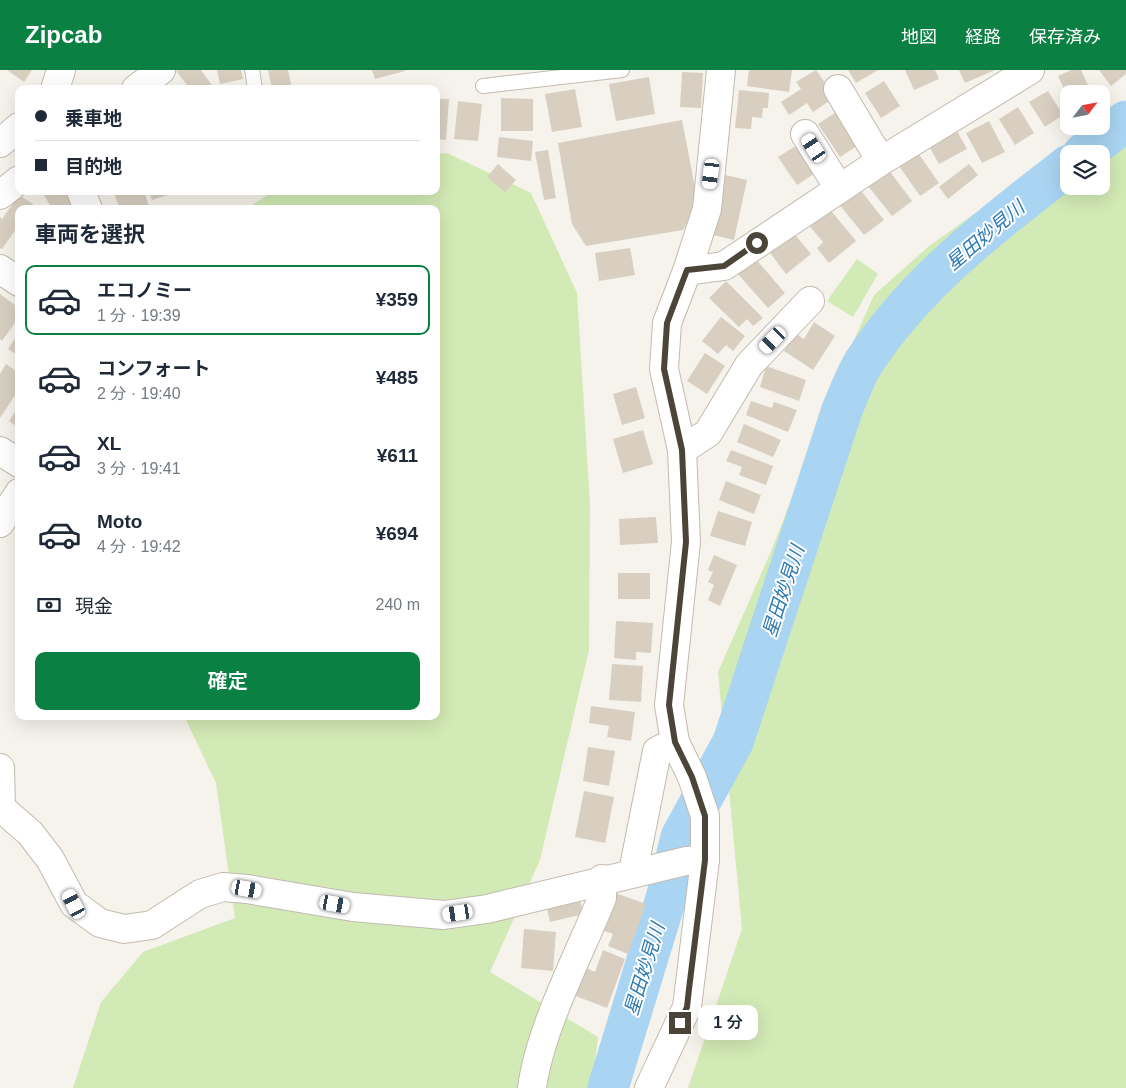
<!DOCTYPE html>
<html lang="ja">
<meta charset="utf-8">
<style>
body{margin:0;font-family:Arial,"Noto Sans JP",sans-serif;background:#f6f6f7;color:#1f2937;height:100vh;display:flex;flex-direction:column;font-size:19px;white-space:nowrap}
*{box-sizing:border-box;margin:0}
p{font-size:16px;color:#747a83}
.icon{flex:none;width:28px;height:28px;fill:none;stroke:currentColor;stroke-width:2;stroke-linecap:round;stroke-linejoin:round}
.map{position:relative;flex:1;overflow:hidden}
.sheet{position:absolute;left:15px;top:135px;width:425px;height:515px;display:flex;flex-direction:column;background:#fff;border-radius:10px;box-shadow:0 5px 20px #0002}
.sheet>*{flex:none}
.guide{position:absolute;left:15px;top:15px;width:425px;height:110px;border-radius:10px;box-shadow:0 5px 20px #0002;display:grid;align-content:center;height:110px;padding:0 20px;background:#fff}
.needle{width:32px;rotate:58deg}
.controls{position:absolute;left:1060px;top:15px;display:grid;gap:10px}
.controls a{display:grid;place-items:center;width:50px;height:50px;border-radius:10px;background:#fff;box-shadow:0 5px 20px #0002;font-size:25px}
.end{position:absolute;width:22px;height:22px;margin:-11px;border:6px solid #4b4439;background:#fff;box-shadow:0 0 0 2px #fff}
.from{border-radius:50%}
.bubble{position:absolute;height:35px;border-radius:10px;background:#fff;box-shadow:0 5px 20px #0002;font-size:16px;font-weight:600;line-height:35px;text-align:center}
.car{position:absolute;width:15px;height:30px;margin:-15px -8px;border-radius:6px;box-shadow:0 0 4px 1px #0007;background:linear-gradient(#fff 24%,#345 0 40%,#fff 0 76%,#345 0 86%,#fff 0)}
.guide b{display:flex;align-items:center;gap:18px;height:48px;font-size:19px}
.guide b+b{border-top:1px solid #e0e1e3}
.guide i{width:12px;height:12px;background:#1f2937}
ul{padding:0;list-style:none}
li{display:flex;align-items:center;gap:15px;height:70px;margin:0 10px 8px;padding:0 10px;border:2px solid transparent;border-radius:10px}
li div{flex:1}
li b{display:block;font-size:19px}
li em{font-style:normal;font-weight:600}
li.active{border-color:#0b8043}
li>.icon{width:45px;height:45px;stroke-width:1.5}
h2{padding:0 20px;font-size:22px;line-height:60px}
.pay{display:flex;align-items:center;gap:12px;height:55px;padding:0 20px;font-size:19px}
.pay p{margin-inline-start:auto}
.cta{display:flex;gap:10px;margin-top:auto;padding:10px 20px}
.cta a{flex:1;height:58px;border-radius:10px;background:#0b8043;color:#fff;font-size:20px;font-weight:600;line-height:58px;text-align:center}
header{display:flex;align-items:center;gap:30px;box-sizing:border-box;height:70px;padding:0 25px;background:#0b8043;color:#fff}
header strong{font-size:24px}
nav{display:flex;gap:28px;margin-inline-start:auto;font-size:18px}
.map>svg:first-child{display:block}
.green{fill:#d2eab5;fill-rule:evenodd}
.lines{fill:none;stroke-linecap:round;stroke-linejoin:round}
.river{stroke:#a9d4f2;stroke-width:41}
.building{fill:#d8cfc1}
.lane-casing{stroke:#c2bbae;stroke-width:16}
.street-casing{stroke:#c2bbae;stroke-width:30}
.lane{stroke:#fff;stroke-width:14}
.street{stroke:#fff;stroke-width:28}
.route{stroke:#4b4439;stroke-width:6}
.labels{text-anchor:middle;stroke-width:4;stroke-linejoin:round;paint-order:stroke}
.water-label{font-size:19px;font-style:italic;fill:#2e7ab2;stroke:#fff}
</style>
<header>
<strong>Zipcab</strong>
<nav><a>地図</a><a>経路</a><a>保存済み</a></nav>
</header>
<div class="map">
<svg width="1126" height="1018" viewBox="0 0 1126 1018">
<rect width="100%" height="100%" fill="#f6f3ec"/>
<g class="green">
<path d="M1126,36V1018H688L742,859L718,602L772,479L847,286L874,225L928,177L1097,56H1101V53ZM1069,84H1101V116H1069Z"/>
<polygon points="447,83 531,123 577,223 590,435 589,580 540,790 490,902 598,967 592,1018 73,1018 101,932 143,882 235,848 216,713 184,646 436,646 436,139 245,139 274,121 436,121 436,84"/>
<polygon points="857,189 878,204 853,247 827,231"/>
</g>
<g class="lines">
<g class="river">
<polyline points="1083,84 1126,51"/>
<path d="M608,1018L667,825L681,767L733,672L842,340C849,324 855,306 864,292C916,212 994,153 1069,95"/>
</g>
</g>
<g class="building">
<polygon points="7,0 32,0 24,12"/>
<polygon points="178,0 201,0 214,18 182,19 187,15 176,1"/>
<polygon points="217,0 241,0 243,9 220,14"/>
<polygon points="268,0 288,0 292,19 272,19"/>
<polygon points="372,0 405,0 405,1 375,9"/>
<polygon points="749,0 792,0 789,22 747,16"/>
<polygon points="816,0 835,27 813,42 807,33 789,45 781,32 801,19 796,12"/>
<polygon points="848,0 878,0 856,13"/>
<polygon points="905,0 935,0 939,9 914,20"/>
<polygon points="959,0 995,0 965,13"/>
<polygon points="1071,0 1081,0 1092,24 1069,24 1069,30 1058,6"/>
<polygon points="1099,0 1126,0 1126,4 1111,16"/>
<polygon points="682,2 703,3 701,38 680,37"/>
<polygon points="649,7 655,44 616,51 609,14"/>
<polygon points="884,11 900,36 881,48 865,23"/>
<polygon points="575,19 582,57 552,62 545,24"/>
<polygon points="739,20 769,23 768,38 763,38 762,48 752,47 751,59 735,58"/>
<polygon points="1048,21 1063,45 1045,57 1029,32"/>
<polygon points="501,28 533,29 533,61 501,61"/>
<polygon points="436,29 449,29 446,70 436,69"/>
<polygon points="458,31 482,34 478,71 454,69"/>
<polygon points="1018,37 1034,63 1015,75 999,49"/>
<polygon points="838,41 860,74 840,87 818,54"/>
<polygon points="682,50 698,133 683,160 586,176 572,154 558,73"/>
<polygon points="989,51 1005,82 982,93 966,63"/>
<polygon points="957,61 967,79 939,94 929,76"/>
<polygon points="499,67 533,71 531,91 497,87"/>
<polygon points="802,72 820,100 797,115 778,87"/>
<polygon points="548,80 556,128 544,130 535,82"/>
<polygon points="916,80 939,113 920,126 897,93"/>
<polygon points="498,94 516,110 505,122 487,107"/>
<polygon points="969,94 978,105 948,129 939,117"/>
<polygon points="885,95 912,131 892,146 864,111"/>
<polygon points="725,105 747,110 734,170 713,165"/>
<polygon points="858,117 884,150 864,165 838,133"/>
<polygon points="42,121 67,121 78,139 52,139"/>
<polygon points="113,121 144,121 149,136 142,139 120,139"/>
<polygon points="149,121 170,121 171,124 152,130"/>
<polygon points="19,125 33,134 30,139 19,139 19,155 2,179 0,178 0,147 2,149"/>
<polygon points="827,136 856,171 829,193 817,178 823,172 807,153"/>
<polygon points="792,161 811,184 786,204 768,180"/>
<polygon points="630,178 635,205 599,211 595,183"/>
<polygon points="755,188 785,223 768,238 737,203"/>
<polygon points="726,211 763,248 753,256 747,249 739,257 709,228"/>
<polygon points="0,224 19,238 19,247 2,271 0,269"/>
<polygon points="721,247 745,266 733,281 726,275 718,284 702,271"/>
<polygon points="814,252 835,266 813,300 784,281 795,263 804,269"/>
<polygon points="19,262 19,286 8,279"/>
<polygon points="705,283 725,296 707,324 687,311"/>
<polygon points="6,294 19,303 19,319 0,348 0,304"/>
<polygon points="766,296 806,310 799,331 760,317"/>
<polygon points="636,317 645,348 622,355 613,324"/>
<polygon points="751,331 772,338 774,332 797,340 788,362 746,345"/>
<polygon points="19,336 19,358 9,351"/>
<polygon points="744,354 781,370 773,387 737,372"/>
<polygon points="643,360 653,394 623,403 613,369"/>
<polygon points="731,380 773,396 766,415 739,405 742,397 726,391"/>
<polygon points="726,411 761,425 754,444 719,430"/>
<polygon points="718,441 752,452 745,476 710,466"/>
<polygon points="656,447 658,473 620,475 619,449"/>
<polygon points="714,485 737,495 720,536 708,530 714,515 708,512 713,502 708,500"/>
<rect x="618" y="503" width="32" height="26"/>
<polygon points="616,551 653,553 651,583 636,582 636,590 614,588"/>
<polygon points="612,594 643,596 641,632 609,630"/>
<polygon points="591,636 635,642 631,671 607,667 609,656 589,653"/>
<polygon points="588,677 615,681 609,716 583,711"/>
<polygon points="584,721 614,727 605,773 575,767"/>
<polygon points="610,821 646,834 628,884 608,876 613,864 596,858"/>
<polygon points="580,831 584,844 550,852 547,839"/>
<polygon points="524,859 556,862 553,901 521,898"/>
<polygon points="603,880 625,889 607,938 573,925 584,897 595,902"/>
</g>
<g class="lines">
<defs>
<g id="lane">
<polyline points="252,0 255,19"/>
<polyline points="483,16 622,0"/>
</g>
<g id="street">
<polyline points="55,19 61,0"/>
<polyline points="136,19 161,0"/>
<polyline points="838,19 881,91"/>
<polyline points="805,64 839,118"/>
<polyline points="0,73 19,57"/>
<polyline points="81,121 88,139"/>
<polyline points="0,125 19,110"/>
<polyline points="0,199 19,212"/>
<polyline points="687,201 724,196 881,91 1030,0"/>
<polyline points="682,380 708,363 749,295 810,231"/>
<polyline points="0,381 19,393"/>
<polyline points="0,453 19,423"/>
<polyline points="0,698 1,737"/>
<polyline points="0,737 30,763 50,789 74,834 100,853 124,859 152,855 200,824 223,817 247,819 353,837 444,845 487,839 686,791 705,790"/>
<polyline points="633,802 657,681 675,672"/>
<path d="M532,1018C540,958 579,885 602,828V809"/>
<polyline points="649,1018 687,937 705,790 705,746 692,707 675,672 669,635 686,472 682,380 664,299 667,253 687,201 707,139 721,0"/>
</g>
</defs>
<use href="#lane" class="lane-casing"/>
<use href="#street" class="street-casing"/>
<use href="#lane" class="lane"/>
<use href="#street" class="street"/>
</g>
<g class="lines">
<polyline class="route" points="680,953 687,937 689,919 705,790 705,746 692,707 675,672 669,635 686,472 682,380 664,299 667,253 687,200 724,196 757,173"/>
</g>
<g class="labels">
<g class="water-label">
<text transform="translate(985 165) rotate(-40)" y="7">星田妙見川</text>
<text transform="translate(783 521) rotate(-72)" y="7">星田妙見川</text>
<text transform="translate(644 899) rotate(-73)" y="7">星田妙見川</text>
</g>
</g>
</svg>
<div class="controls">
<a><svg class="needle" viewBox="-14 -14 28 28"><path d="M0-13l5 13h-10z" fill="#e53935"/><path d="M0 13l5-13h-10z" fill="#747a83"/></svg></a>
<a><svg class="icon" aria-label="layers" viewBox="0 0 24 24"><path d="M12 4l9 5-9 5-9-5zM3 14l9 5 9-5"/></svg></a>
</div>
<i class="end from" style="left:757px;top:173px"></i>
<i class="end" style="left:680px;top:953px"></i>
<div class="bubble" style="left:698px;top:935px;width:60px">1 分</div>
<i class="car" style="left:814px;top:78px;rotate:327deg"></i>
<i class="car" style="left:711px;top:104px;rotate:187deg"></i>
<i class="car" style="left:773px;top:270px;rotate:224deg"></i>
<i class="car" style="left:247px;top:819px;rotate:100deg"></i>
<i class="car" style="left:74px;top:834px;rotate:332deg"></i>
<i class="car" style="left:335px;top:834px;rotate:100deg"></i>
<i class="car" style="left:458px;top:843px;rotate:261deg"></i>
<div class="guide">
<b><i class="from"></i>乗車地</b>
<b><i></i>目的地</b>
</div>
<section class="sheet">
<h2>車両を選択</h2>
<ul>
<li class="active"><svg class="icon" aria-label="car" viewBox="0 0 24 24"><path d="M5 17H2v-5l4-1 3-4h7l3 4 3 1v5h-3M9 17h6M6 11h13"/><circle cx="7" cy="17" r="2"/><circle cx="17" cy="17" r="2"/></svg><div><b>エコノミー</b><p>1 分 · 19:39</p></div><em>¥359</em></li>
<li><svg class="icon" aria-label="car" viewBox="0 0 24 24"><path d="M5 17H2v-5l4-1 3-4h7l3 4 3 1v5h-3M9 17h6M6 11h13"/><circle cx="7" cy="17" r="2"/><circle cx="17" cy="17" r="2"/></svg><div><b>コンフォート</b><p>2 分 · 19:40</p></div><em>¥485</em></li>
<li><svg class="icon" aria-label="car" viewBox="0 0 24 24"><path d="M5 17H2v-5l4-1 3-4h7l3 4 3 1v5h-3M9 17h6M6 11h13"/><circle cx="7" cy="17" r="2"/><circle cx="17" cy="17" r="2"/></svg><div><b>XL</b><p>3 分 · 19:41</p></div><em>¥611</em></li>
<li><svg class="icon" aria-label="car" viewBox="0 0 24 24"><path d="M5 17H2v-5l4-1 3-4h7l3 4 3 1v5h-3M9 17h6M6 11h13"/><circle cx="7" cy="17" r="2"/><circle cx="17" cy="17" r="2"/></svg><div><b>Moto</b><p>4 分 · 19:42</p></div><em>¥694</em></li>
</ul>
<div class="pay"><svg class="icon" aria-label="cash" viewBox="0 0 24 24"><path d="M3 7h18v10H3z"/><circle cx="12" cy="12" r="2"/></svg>現金<p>240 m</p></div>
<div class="cta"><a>確定</a></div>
</section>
</div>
